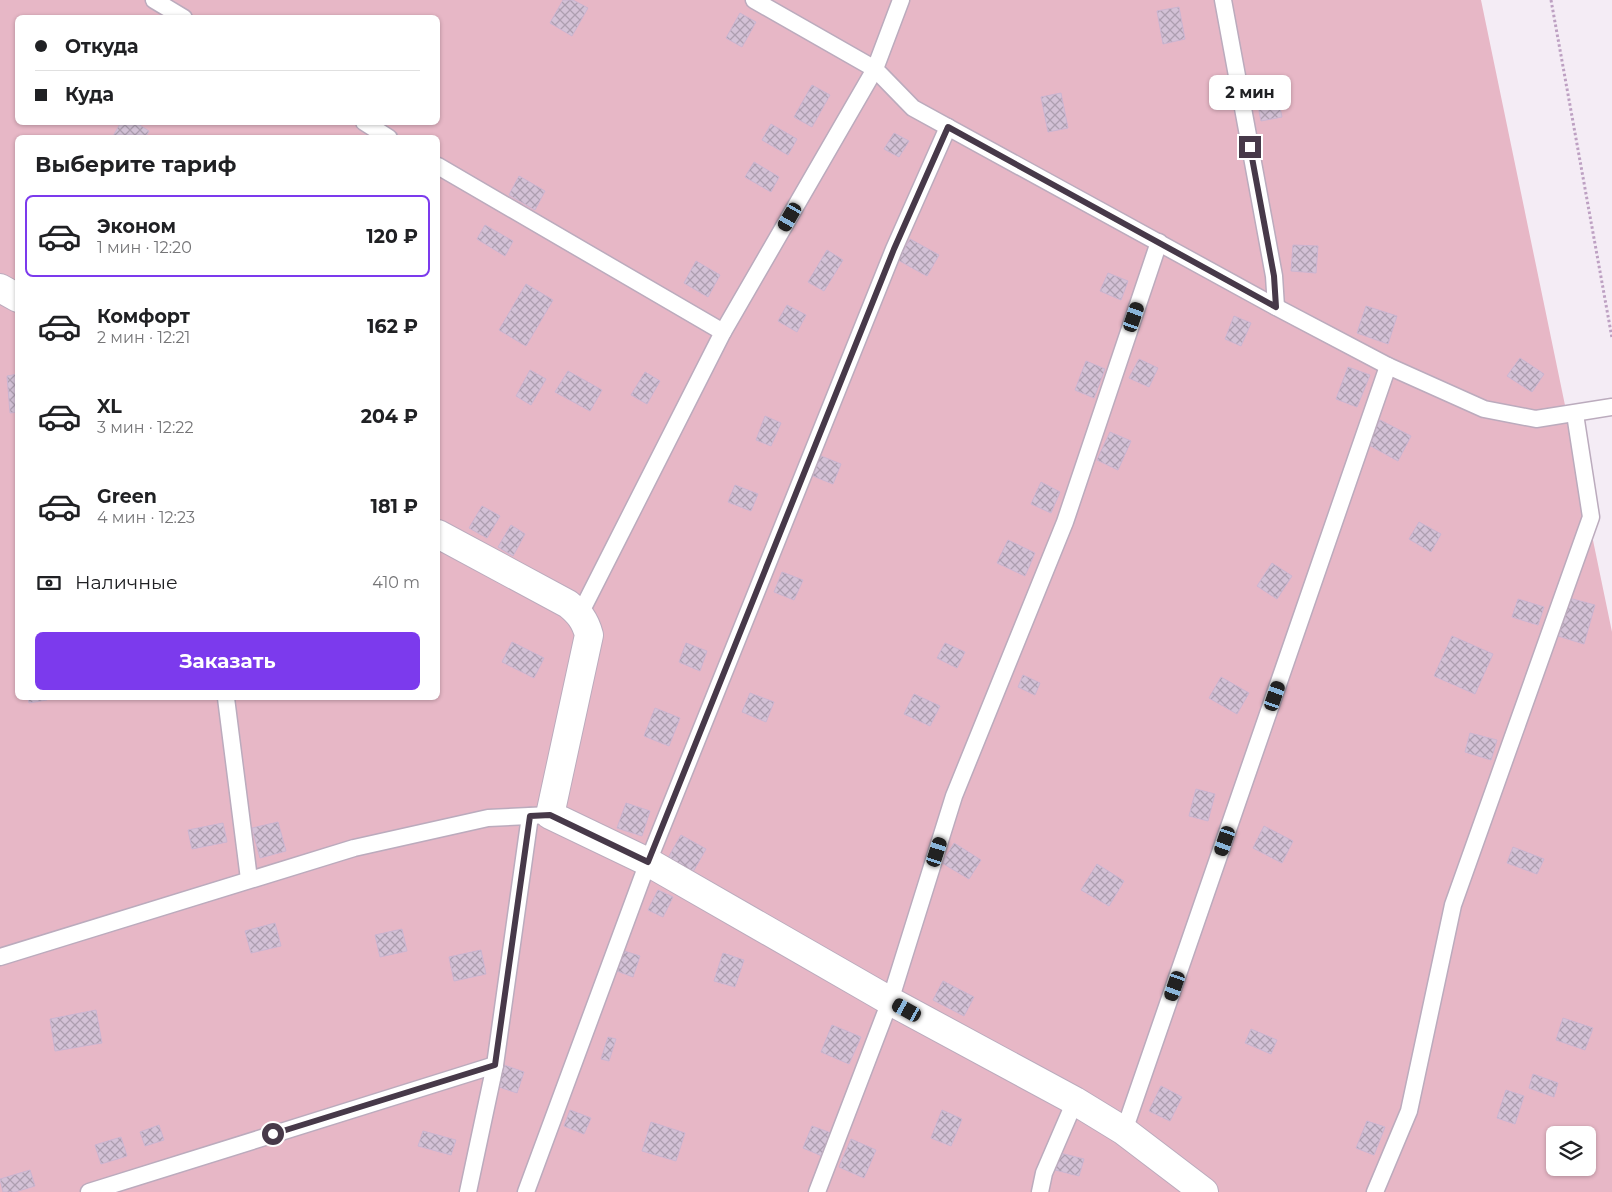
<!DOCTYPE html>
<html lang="ru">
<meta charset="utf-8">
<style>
body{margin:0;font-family:Montserrat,sans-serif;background:#f6f6f6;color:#202124;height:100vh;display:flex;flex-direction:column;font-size:19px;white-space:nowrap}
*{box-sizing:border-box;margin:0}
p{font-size:16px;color:#757577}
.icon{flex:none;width:28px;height:28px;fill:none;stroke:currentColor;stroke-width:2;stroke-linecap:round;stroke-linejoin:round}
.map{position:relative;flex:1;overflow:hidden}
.panel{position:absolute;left:15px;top:135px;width:425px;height:565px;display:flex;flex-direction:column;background:#fff;border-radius:8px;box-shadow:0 1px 4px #0004}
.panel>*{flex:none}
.banner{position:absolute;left:15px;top:15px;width:425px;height:110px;border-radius:8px;box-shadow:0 1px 4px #0004;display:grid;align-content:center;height:110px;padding:0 20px;background:#fff}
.tools{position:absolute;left:1546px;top:1126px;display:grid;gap:10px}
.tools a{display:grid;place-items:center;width:50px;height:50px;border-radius:8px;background:#fff;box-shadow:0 1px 4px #0004;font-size:25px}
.end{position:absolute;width:22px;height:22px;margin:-11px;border:6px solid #473949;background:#fff;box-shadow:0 0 0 2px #fff}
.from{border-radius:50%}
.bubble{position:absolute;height:35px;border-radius:8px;background:#fff;box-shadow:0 1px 4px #0004;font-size:16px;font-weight:700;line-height:35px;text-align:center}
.car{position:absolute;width:15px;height:30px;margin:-15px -8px;border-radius:6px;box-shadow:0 0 4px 1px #0007;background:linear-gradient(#222 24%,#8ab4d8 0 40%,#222 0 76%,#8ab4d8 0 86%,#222 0)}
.banner b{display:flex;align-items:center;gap:18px;height:48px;font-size:19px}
.banner b+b{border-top:1px solid #e0e0e0}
.banner i{width:12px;height:12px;background:#202124}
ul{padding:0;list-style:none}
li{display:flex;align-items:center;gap:15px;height:82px;margin:0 10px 8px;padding:0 10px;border:2px solid transparent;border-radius:8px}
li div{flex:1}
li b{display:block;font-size:19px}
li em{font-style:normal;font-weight:700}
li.selected{border-color:#7c3aed}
li>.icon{width:45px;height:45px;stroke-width:1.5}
h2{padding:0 20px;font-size:22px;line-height:60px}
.pay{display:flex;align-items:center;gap:12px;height:55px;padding:0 20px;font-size:19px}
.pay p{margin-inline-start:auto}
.cta{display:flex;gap:10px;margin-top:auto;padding:10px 20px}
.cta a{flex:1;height:58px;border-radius:8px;background:#7c3aed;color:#fff;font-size:20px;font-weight:700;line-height:58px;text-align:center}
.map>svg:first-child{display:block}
.garden{fill:#e7b7c6;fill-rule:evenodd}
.building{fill:url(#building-cross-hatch);stroke:#ccb5d1}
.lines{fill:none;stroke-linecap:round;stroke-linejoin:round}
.service-casing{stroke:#bbabbd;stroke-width:19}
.minor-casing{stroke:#bbabbd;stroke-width:30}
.path{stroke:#bda0c2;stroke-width:3;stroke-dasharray:2.5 2.5;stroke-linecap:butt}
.service{stroke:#fff;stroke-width:16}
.minor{stroke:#fff;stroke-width:28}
.route{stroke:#473949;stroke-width:6}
</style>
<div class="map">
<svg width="1612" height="1192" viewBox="0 0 1612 1192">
<defs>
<pattern id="building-cross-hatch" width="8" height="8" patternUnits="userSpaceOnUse" patternTransform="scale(1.25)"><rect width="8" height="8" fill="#d3c1d6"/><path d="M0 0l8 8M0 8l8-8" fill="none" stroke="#ad9eb0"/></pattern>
</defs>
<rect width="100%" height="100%" fill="#f4ecf5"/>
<path class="garden" d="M0,0H1481L1612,632V1192H0ZM18,18H438V122H18ZM18,138H438V698H18ZM1555,1135H1588V1168H1555Z"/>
<g class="building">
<polygon points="563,0 573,0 588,8 572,36 550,23"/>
<polygon points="1179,7 1185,39 1163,44 1157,11"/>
<polygon points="740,13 756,22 742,47 726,38"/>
<polygon points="1274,78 1282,117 1261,121 1253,82"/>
<polygon points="812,85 830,95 812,127 794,117"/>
<polygon points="1061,93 1068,128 1048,132 1041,97"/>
<polygon points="121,122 135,122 149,131 145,138 112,138"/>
<polygon points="771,124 797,139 788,155 762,140"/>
<polygon points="894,133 909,141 899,157 884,149"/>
<polygon points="754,162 779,177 771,192 745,177"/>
<polygon points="519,176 545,191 535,210 509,195"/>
<polygon points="485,225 513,241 505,256 477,239"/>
<polygon points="910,239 939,255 927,276 898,260"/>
<polygon points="1293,245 1318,246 1316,273 1291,271"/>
<polygon points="827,250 843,260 824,291 808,282"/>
<polygon points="696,261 720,275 708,297 684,283"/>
<polygon points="1108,273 1128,281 1121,300 1100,291"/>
<polygon points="526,284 553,300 526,346 499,330"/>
<polygon points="787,305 806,315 797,332 778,321"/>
<polygon points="1366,306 1397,316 1388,344 1357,333"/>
<polygon points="1234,316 1251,323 1241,346 1225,339"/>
<polygon points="1520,358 1544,374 1532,392 1507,376"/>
<polygon points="1139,359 1158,368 1149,387 1129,378"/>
<polygon points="1086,361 1105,369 1094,398 1075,390"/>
<polygon points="1348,367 1370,375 1357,407 1336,399"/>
<polygon points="530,370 546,379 531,405 516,396"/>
<polygon points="568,371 602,390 590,411 555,392"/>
<polygon points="645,372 660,381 647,404 631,395"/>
<polygon points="18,374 18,412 10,413 7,376"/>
<polygon points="765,416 781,423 771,446 756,440"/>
<polygon points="1380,420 1411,436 1398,461 1367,444"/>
<polygon points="1110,432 1131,441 1118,470 1097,460"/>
<polygon points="816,454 841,464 833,484 808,474"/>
<polygon points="1041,482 1060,492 1051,513 1031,504"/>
<polygon points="735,485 758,494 751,511 728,502"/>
<polygon points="482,506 500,516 487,538 469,528"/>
<polygon points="1419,522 1441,534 1431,552 1409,539"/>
<polygon points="511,525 525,534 513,556 498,547"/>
<polygon points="1008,540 1035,553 1025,576 997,563"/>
<polygon points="1272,563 1292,576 1277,599 1257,586"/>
<polygon points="782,572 803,580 794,600 774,592"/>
<polygon points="1569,598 1595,605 1584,644 1558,636"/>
<polygon points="1518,599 1544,607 1538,625 1512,617"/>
<polygon points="1452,636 1493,654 1475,694 1434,676"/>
<polygon points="512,642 544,658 534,678 502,662"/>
<polygon points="686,643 707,651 700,671 679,662"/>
<polygon points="945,643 965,652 957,668 937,658"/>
<polygon points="1023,675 1040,683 1035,695 1018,687"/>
<polygon points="1221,677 1249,693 1237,714 1209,698"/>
<polygon points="750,693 774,702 766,722 742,712"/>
<polygon points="914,694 940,706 930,726 904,714"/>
<polygon points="28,698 46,698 47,700 29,703"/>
<polygon points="655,708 680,718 669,746 644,736"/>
<polygon points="1470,733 1497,740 1491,760 1465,752"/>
<polygon points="1196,789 1215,794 1208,821 1189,816"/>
<polygon points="626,803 650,811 642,836 617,828"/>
<polygon points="278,822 286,851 260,858 252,828"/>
<polygon points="223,823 227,842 192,849 188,830"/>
<polygon points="1264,826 1293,841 1282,863 1253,848"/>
<polygon points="681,835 706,849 693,872 668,858"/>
<polygon points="954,843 981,860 969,879 942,863"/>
<polygon points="1513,847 1544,859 1537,874 1507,863"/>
<polygon points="1097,864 1124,881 1109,906 1081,890"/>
<polygon points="658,890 673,897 663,917 648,910"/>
<polygon points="275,923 281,946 251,953 245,931"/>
<polygon points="402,929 407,951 380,957 375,935"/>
<polygon points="481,950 486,974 454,981 449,957"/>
<polygon points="624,951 640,956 633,977 617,971"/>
<polygon points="723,953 744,960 735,987 714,981"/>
<polygon points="943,981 974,997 964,1016 933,1000"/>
<polygon points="96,1010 102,1043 55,1051 50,1019"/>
<polygon points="1563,1018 1593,1028 1585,1050 1556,1040"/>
<polygon points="832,1025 861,1037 849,1064 821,1052"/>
<polygon points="1251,1029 1277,1040 1271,1054 1245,1043"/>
<polygon points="608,1037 616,1039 609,1061 601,1059"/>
<polygon points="504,1065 524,1072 517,1093 496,1086"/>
<polygon points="1533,1074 1558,1083 1554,1097 1529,1088"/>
<polygon points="1161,1086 1182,1097 1170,1121 1149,1111"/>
<polygon points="1506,1090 1524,1096 1515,1124 1497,1118"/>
<polygon points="570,1110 591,1118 584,1134 564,1126"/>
<polygon points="942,1110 962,1119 951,1146 931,1138"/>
<polygon points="1367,1121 1385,1127 1374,1155 1356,1148"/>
<polygon points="651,1122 685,1133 676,1161 642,1151"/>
<polygon points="159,1125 164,1140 145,1146 140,1132"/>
<polygon points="812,1126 831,1133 822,1156 803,1148"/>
<polygon points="423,1131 456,1140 451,1155 418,1146"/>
<polygon points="121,1137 127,1156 101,1164 95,1145"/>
<polygon points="851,1139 876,1150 864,1178 839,1167"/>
<polygon points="1060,1153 1084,1159 1079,1176 1055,1170"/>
<polygon points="30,1170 35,1186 15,1192 3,1192 0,1179"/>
</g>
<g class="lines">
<defs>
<g id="service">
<polyline points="154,0 184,18"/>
<polyline points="901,0 875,69 913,108 1276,307 1388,366 1484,409 1536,419 1612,407"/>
<polyline points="1223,0 1274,276 1276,307"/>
<polyline points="364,122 389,138"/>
<polyline points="438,166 723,332"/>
<polyline points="580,614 723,332 875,69 754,0"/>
<polyline points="226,698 249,879"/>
<polyline points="0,957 354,848 488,818 550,815"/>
<polyline points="1124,1131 1388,366"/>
<polyline points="89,1192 495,1065"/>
<polyline points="468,1192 495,1065 530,816"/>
<polyline points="526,1192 648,862 894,249 948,127"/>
<polyline points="817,1192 890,1001 954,796 1065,522 1159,242"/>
<polyline points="1040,1192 1044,1173 1075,1101"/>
<polyline points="1375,1192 1409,1111 1453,905 1591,517 1575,414"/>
</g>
<g id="minor">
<polyline points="0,288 18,298"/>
<path d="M438,534L568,604C579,613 585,620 589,635L550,815L648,862L890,1001L1075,1101L1124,1131L1204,1192"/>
</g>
</defs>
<use href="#service" class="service-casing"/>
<use href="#minor" class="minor-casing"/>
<polyline class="path" points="1551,0 1612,338"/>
<use href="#service" class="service"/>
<use href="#minor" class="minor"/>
</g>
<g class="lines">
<polyline class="route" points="273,1134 495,1065 530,816 550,815 648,862 894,249 948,127 1276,307 1274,276 1250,147"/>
</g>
</svg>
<div class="tools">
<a><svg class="icon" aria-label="layers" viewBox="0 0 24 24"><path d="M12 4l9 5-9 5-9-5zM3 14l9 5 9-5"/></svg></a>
</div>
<i class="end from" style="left:273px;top:1134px"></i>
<i class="end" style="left:1250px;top:147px"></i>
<div class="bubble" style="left:1209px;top:75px;width:82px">2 мин</div>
<i class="car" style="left:790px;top:217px;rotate:210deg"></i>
<i class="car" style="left:1134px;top:317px;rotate:19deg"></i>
<i class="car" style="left:1275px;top:696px;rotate:19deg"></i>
<i class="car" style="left:1225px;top:841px;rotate:199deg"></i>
<i class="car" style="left:937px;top:852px;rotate:18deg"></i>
<i class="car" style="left:1175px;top:986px;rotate:199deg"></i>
<i class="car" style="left:907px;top:1010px;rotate:299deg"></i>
<div class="banner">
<b><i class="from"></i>Откуда</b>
<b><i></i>Куда</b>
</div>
<section class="panel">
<h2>Выберите тариф</h2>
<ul>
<li class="selected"><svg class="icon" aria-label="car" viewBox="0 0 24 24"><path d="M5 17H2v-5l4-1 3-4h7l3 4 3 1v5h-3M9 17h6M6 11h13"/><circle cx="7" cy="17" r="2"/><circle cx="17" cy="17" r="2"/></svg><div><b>Эконом</b><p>1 мин · 12:20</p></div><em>120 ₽</em></li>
<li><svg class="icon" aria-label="car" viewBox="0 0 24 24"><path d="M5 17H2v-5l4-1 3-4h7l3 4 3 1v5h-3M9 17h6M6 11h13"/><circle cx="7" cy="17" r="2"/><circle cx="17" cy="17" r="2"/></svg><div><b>Комфорт</b><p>2 мин · 12:21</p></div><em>162 ₽</em></li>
<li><svg class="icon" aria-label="car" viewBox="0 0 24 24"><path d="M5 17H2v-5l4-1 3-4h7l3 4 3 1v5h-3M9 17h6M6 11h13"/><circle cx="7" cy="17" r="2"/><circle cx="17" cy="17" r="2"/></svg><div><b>XL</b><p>3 мин · 12:22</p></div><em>204 ₽</em></li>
<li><svg class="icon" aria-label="car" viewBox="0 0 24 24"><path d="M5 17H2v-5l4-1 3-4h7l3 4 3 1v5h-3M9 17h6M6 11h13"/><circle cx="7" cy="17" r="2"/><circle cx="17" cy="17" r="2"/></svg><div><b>Green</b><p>4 мин · 12:23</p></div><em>181 ₽</em></li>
</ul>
<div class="pay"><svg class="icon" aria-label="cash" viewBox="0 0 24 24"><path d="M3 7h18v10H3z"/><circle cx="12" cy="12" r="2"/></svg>Наличные<p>410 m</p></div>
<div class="cta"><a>Заказать</a></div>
</section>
</div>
